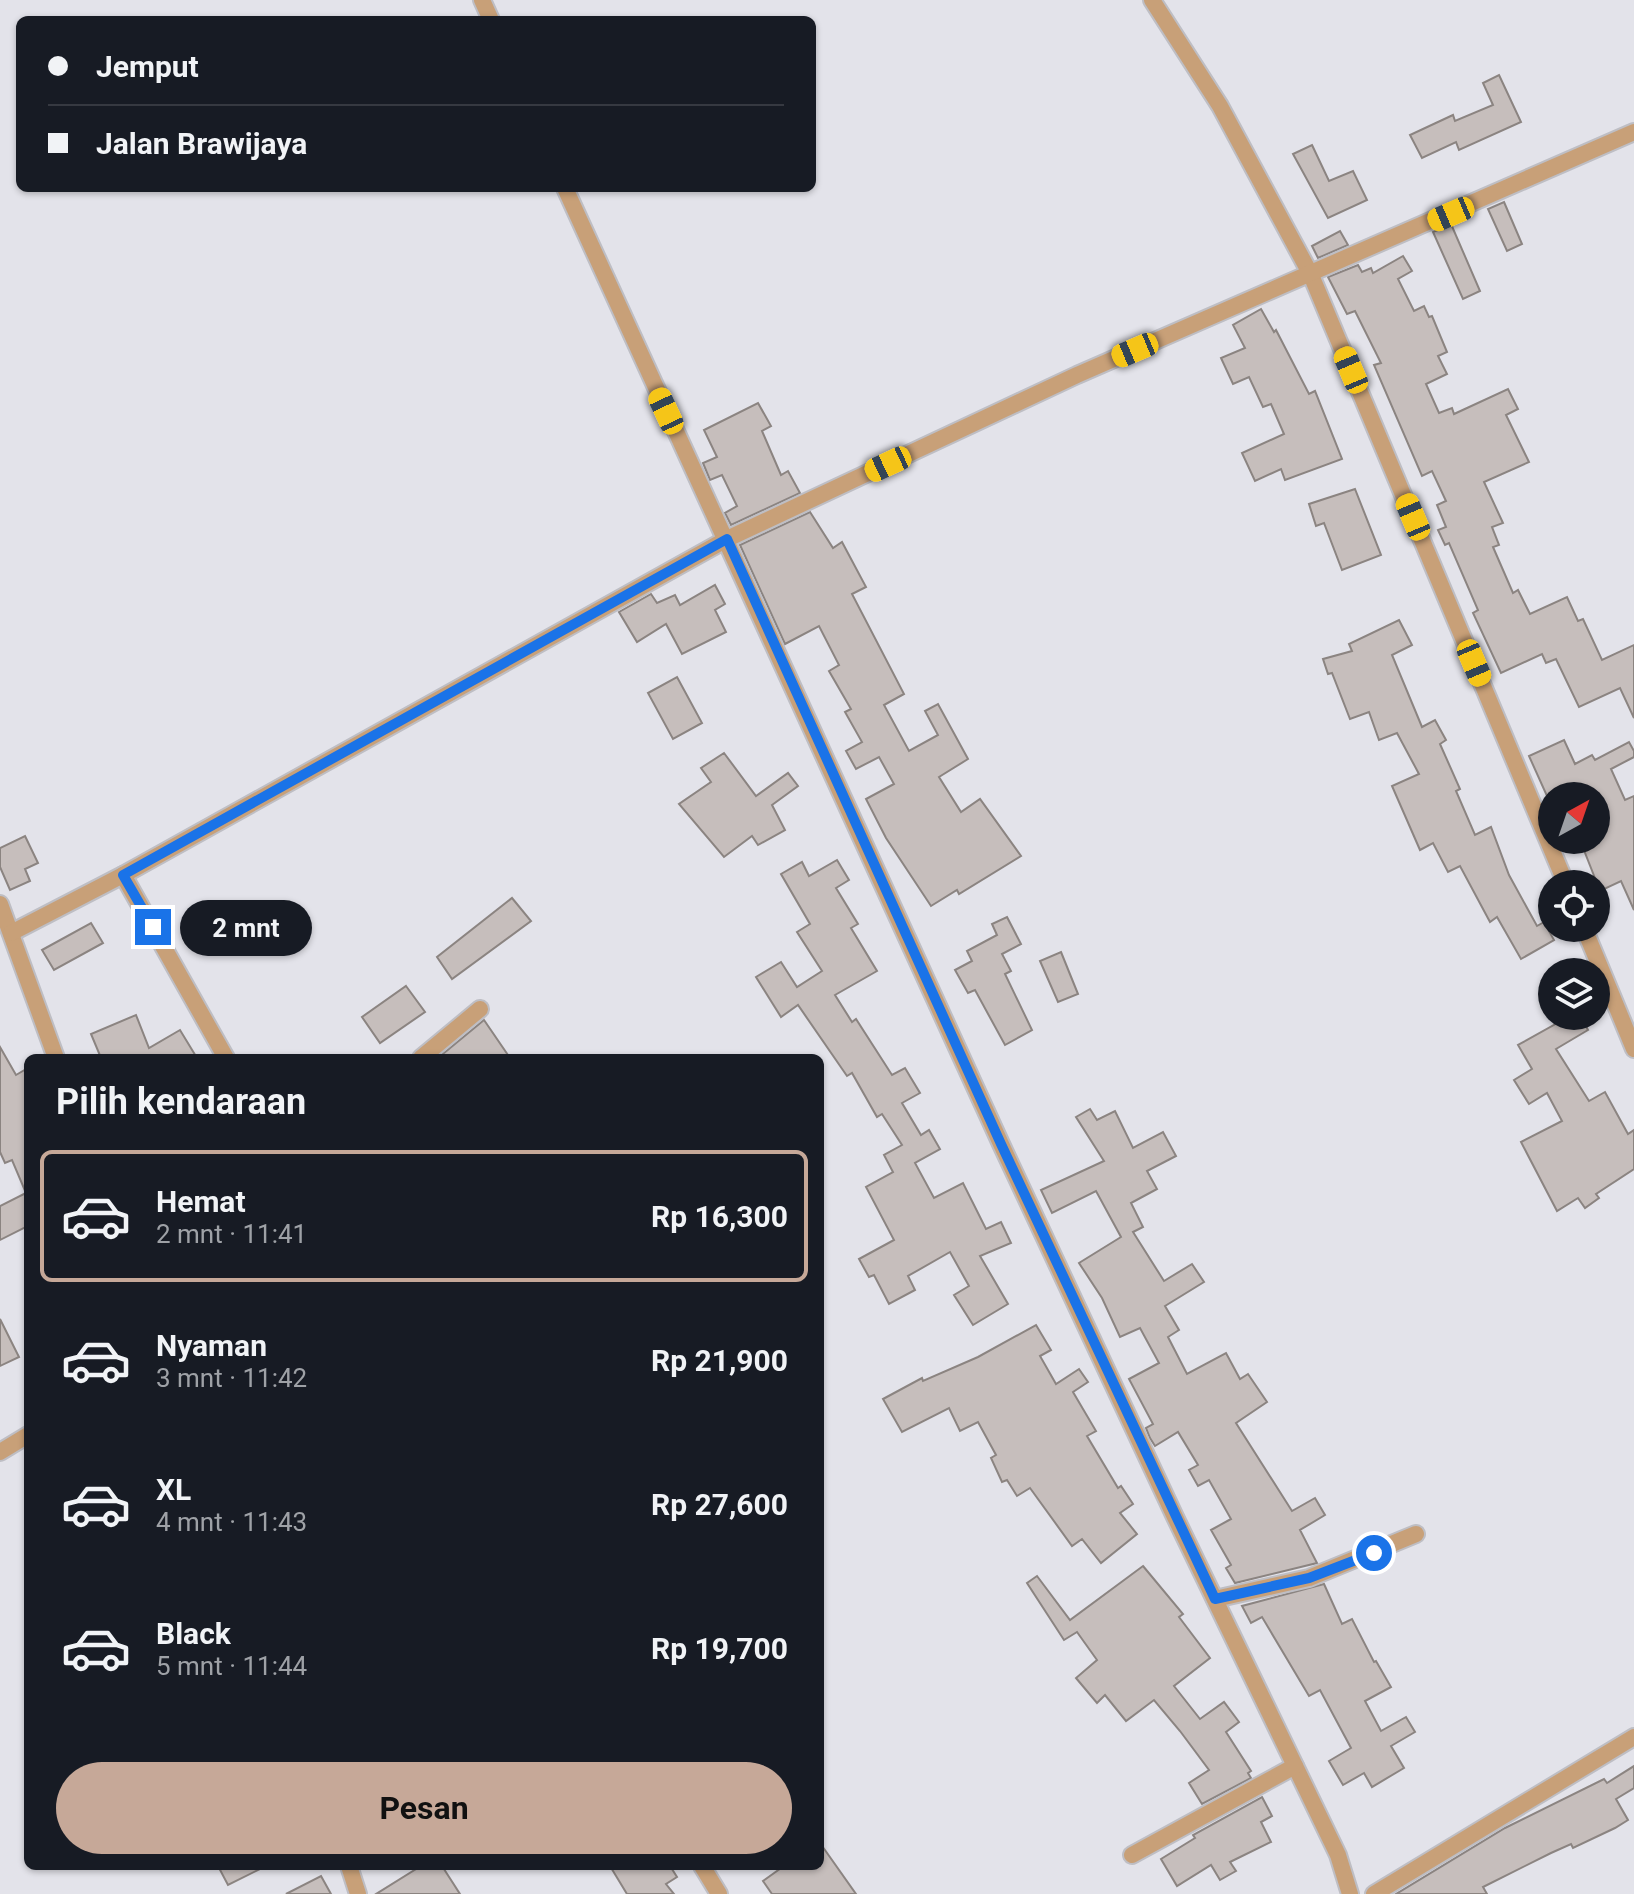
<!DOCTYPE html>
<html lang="id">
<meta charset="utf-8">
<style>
body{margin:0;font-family:Roboto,sans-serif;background:#242831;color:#f1f3f6;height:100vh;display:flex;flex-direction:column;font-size:30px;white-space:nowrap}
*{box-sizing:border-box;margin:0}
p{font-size:26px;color:#9ea1a6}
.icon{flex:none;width:44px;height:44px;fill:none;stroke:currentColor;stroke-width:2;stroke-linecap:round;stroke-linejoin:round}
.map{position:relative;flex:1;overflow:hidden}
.drawer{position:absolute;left:24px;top:1054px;width:800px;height:816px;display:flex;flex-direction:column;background:#171b24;border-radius:12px;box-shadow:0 2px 6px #0004}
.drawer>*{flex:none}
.guide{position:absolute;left:16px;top:16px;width:800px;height:176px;border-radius:12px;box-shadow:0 2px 6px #0004;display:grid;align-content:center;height:176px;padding:0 32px;background:#171b24}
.needle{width:52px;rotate:40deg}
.tools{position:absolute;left:1538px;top:782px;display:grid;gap:16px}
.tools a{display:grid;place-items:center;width:72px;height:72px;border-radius:50%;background:#171b24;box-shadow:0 2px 6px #0004;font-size:40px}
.end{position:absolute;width:36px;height:36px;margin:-18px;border:10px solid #1a73e8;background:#fff;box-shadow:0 0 0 4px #fff}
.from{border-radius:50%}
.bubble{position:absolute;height:56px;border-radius:28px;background:#171b24;box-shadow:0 2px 6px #0004;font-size:26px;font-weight:700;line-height:56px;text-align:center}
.car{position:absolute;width:24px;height:48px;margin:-24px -12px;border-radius:10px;box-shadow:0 0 6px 2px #0007;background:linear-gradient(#f5c518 24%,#345 0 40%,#f5c518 0 76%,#345 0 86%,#f5c518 0)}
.guide b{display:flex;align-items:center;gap:28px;height:76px;font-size:30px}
.guide b+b{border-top:2px solid #363941}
.guide i{width:20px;height:20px;background:#f1f3f6}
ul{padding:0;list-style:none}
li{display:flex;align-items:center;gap:24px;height:132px;margin:0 16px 12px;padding:0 16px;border:4px solid transparent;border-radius:12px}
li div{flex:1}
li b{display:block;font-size:30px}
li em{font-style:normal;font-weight:700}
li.selected{border-color:#c6a898}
li>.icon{width:72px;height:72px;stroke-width:1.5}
h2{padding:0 32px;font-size:36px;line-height:96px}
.button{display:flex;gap:16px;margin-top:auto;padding:16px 32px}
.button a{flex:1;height:92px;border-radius:48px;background:#c6a898;color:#111;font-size:32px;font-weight:700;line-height:92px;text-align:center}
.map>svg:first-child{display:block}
.building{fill:#c6bebc;stroke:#8b8481;stroke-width:2}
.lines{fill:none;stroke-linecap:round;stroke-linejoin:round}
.minor-casing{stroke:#bebec4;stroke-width:20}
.minor{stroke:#c8a078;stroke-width:16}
.route{stroke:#1a73e8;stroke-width:10}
</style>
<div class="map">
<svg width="1634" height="1894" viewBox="0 0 1634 1894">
<rect width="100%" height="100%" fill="#e3e3ea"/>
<g class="building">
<polygon points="1499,75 1521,122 1459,150 1456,142 1422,158 1410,135 1453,115 1455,121 1493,105 1483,83"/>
<polygon points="1312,145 1329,181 1353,171 1367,200 1328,218 1293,154"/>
<polygon points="1504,202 1522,244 1507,251 1488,209"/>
<polygon points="1451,224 1480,291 1463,299 1433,232"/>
<polygon points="1340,231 1348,245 1318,258 1312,246"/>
<polygon points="1403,256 1412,271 1398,279 1414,311 1424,306 1429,317 1432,316 1447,352 1438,356 1447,374 1426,384 1439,413 1452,408 1454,414 1508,389 1518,409 1506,415 1529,462 1484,482 1503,523 1492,527 1499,545 1493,547 1513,593 1518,590 1530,614 1567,597 1578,621 1583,619 1602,660 1634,645 1634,718 1620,688 1579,707 1556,659 1546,663 1542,654 1501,673 1473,613 1478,610 1449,543 1445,545 1438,530 1446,527 1437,505 1446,501 1432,471 1422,476 1374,365 1381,363 1355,311 1347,314 1328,277 1358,265 1362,272 1371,268 1373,273"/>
<polygon points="1261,309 1274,332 1276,330 1309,394 1315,391 1342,459 1285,480 1281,469 1255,481 1242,453 1284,434 1271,404 1263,407 1249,377 1233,384 1221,358 1245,348 1233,325"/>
<polygon points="758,403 771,426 762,431 781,475 788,471 800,493 731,525 725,513 737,506 722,475 710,480 703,463 717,457 704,430"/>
<polygon points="1355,489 1381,555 1342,570 1324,523 1316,526 1309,504"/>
<polygon points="810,512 833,548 842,542 866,587 852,594 904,694 884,705 909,751 938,735 925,711 938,704 968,759 939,777 961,812 980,799 1021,856 959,894 957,890 931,906 886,838 866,799 894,784 879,757 856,769 846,751 862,742 845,712 851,709 829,671 839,665 819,626 785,644 740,545"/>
<polygon points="715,585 725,604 715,610 726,632 682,654 666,624 637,642 619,612 651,594 657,603 675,595 680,605"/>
<polygon points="1399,620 1412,645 1392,655 1422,727 1435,720 1446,740 1440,744 1460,789 1456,791 1475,835 1491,827 1509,875 1537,926 1544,922 1554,940 1521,959 1497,917 1490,922 1460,866 1448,872 1433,843 1420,850 1392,786 1419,774 1397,733 1379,740 1369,712 1350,719 1332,673 1328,674 1323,659 1352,651 1349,644"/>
<polygon points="677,677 702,723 673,739 648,693"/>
<polygon points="1564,740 1575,764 1592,755 1595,760 1629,742 1634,751 1634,757 1611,769 1625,800 1634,796 1634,910 1621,881 1600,891 1580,840 1596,840 1596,796 1547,796 1529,756"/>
<polygon points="724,753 756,796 788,773 798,786 772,805 785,830 758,845 752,836 724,857 679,804 711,782 701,768"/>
<polygon points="25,836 38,863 25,869 30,881 10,890 0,867 0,848"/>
<polygon points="837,860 849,880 836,888 858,924 851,928 877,971 835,995 852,1022 856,1019 892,1075 905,1068 920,1093 902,1103 921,1135 929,1130 940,1149 915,1163 934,1198 963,1183 986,1229 1001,1222 1011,1243 980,1256 1008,1304 973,1325 954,1295 969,1286 950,1252 908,1276 915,1290 889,1304 874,1275 869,1277 859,1259 894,1240 866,1187 893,1172 884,1155 902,1145 882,1114 877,1117 852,1073 847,1076 798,1005 781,1017 756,977 781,962 797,987 822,971 797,932 810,924 781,874 802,862 809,876"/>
<polygon points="512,898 531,921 452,979 437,957"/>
<polygon points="1007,917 1021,944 1002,954 1011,971 1005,974 1032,1030 1005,1045 975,990 968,993 955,970 972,961 967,951 997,935 992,924"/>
<polygon points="91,923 103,943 54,970 42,950"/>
<polygon points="1061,952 1078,994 1058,1002 1040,961"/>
<polygon points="406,986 425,1012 380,1043 362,1017"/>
<polygon points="136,1015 149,1048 180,1030 197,1058 101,1058 91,1034"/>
<polygon points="1570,1016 1580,1016 1588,1030 1556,1049 1589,1101 1605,1092 1628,1134 1634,1130 1634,1169 1596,1194 1599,1198 1585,1208 1578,1198 1557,1211 1521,1142 1562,1121 1547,1093 1529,1104 1514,1080 1532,1069 1518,1045"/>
<polygon points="484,1020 510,1058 438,1058"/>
<polygon points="0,1047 16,1075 28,1068 28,1226 0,1240 0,1206 26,1193 12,1160 5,1163 0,1152"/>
<polygon points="1090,1109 1097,1120 1115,1111 1133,1148 1163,1132 1176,1156 1147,1171 1157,1189 1131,1203 1143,1227 1133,1232 1164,1281 1192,1264 1204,1282 1165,1306 1179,1330 1168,1337 1187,1374 1226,1353 1240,1379 1248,1374 1267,1402 1236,1423 1292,1511 1315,1498 1325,1515 1300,1530 1317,1563 1235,1583 1226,1568 1231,1565 1211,1530 1231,1519 1209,1480 1198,1486 1189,1470 1198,1465 1178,1432 1155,1446 1150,1438 1146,1428 1153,1424 1129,1379 1159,1363 1140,1328 1120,1337 1102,1298 1079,1263 1121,1237 1096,1191 1052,1213 1041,1190 1104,1161 1076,1117"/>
<polygon points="0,1319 19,1357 0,1366"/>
<polygon points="1036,1325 1051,1350 1040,1356 1056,1384 1079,1369 1088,1382 1073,1392 1096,1431 1087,1436 1118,1488 1121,1486 1133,1504 1120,1513 1137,1534 1101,1563 1082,1539 1072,1546 1030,1488 1017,1496 1007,1480 1002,1482 991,1458 996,1455 978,1422 960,1431 949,1408 902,1432 883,1399 922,1378 923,1381 978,1357"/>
<polygon points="1143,1566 1183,1614 1179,1617 1210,1658 1174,1686 1200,1719 1224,1702 1239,1722 1226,1732 1251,1771 1248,1773 1251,1778 1202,1804 1189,1783 1209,1770 1180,1731 1154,1700 1126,1721 1105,1695 1097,1703 1076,1678 1097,1660 1077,1632 1064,1640 1027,1583 1037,1576 1070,1620"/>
<polygon points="1324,1584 1342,1624 1352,1619 1374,1662 1376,1661 1391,1687 1365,1701 1381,1731 1406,1717 1415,1732 1391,1746 1404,1768 1372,1787 1364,1773 1343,1785 1329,1761 1351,1748 1320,1690 1309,1696 1262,1617 1251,1623 1242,1606"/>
<polygon points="1634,1766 1634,1788 1616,1799 1628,1820 1615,1828 1573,1848 1571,1844 1551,1853 1483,1887 1487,1894 1396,1894 1505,1828 1604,1779 1607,1783"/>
<polygon points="1262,1797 1272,1816 1261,1822 1271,1842 1230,1862 1236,1871 1220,1880 1211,1865 1177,1886 1161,1859 1195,1838 1193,1835"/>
<polygon points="820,1843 856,1894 772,1894 763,1881 784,1866 820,1866"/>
<polygon points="218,1866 266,1866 228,1885"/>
<polygon points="421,1866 442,1866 460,1894 376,1894"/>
<polygon points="610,1866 670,1866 677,1877 666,1884 674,1894 627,1894"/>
<polygon points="321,1876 331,1894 286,1894"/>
</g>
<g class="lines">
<defs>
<g id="minor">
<polyline points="482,0 491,20"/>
<polyline points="1152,0 1220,106 1311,275 1566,884"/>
<polyline points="565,188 1001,1144 1175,1517 1338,1855 1350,1894"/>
<polyline points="123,875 226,1058"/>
<polyline points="0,904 56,1058"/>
<polyline points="1584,928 1634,1049"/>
<polyline points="11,933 123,875 727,539 1077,375 1634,132"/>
<polyline points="421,1058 480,1009"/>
<polyline points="0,1452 28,1435"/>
<polyline points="1215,1599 1309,1578 1416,1534"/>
<polyline points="1132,1855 1295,1766"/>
<polyline points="349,1866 358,1894"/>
<polyline points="702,1866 719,1894"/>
<polyline points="1374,1894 1634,1737"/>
</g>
</defs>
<use href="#minor" class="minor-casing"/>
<use href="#minor" class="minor"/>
</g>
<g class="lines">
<polyline class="route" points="153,927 123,875 727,539 1001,1144 1215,1599 1309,1578 1374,1553"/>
</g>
</svg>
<div class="tools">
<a><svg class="needle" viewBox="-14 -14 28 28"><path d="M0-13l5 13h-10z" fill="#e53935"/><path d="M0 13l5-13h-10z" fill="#9ea1a6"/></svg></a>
<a><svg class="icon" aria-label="locate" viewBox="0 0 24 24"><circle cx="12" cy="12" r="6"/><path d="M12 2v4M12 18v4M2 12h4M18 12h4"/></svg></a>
<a><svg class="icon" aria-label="layers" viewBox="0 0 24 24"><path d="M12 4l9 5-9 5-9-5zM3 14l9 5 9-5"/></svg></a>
</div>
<i class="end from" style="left:1374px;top:1553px"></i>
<i class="end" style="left:153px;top:927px"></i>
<div class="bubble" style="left:180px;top:900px;width:132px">2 mnt</div>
<i class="car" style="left:1451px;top:214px;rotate:247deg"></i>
<i class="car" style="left:1135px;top:350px;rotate:247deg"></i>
<i class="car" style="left:1351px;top:370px;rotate:337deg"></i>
<i class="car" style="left:666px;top:411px;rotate:335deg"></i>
<i class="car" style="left:888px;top:464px;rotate:245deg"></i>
<i class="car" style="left:1413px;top:517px;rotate:337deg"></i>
<i class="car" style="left:1474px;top:663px;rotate:157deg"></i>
<div class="guide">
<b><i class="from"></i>Jemput</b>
<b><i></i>Jalan Brawijaya</b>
</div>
<section class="drawer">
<h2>Pilih kendaraan</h2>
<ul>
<li class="selected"><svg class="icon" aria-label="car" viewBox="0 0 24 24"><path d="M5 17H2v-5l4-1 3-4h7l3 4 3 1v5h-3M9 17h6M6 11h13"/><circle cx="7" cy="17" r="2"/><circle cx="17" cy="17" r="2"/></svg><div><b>Hemat</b><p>2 mnt · 11:41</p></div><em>Rp 16,300</em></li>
<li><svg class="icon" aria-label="car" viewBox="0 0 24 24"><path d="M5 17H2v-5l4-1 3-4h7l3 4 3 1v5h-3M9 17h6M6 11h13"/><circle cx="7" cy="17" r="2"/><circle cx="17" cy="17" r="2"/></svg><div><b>Nyaman</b><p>3 mnt · 11:42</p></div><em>Rp 21,900</em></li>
<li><svg class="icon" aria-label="car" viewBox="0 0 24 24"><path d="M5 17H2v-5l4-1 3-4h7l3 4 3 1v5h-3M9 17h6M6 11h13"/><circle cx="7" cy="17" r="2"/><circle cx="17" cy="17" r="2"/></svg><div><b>XL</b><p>4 mnt · 11:43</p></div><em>Rp 27,600</em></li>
<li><svg class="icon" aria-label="car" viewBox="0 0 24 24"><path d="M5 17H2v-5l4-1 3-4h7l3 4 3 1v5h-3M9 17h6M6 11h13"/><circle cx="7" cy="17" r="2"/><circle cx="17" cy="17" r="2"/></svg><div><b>Black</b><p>5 mnt · 11:44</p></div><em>Rp 19,700</em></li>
</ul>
<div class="button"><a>Pesan</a></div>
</section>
</div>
